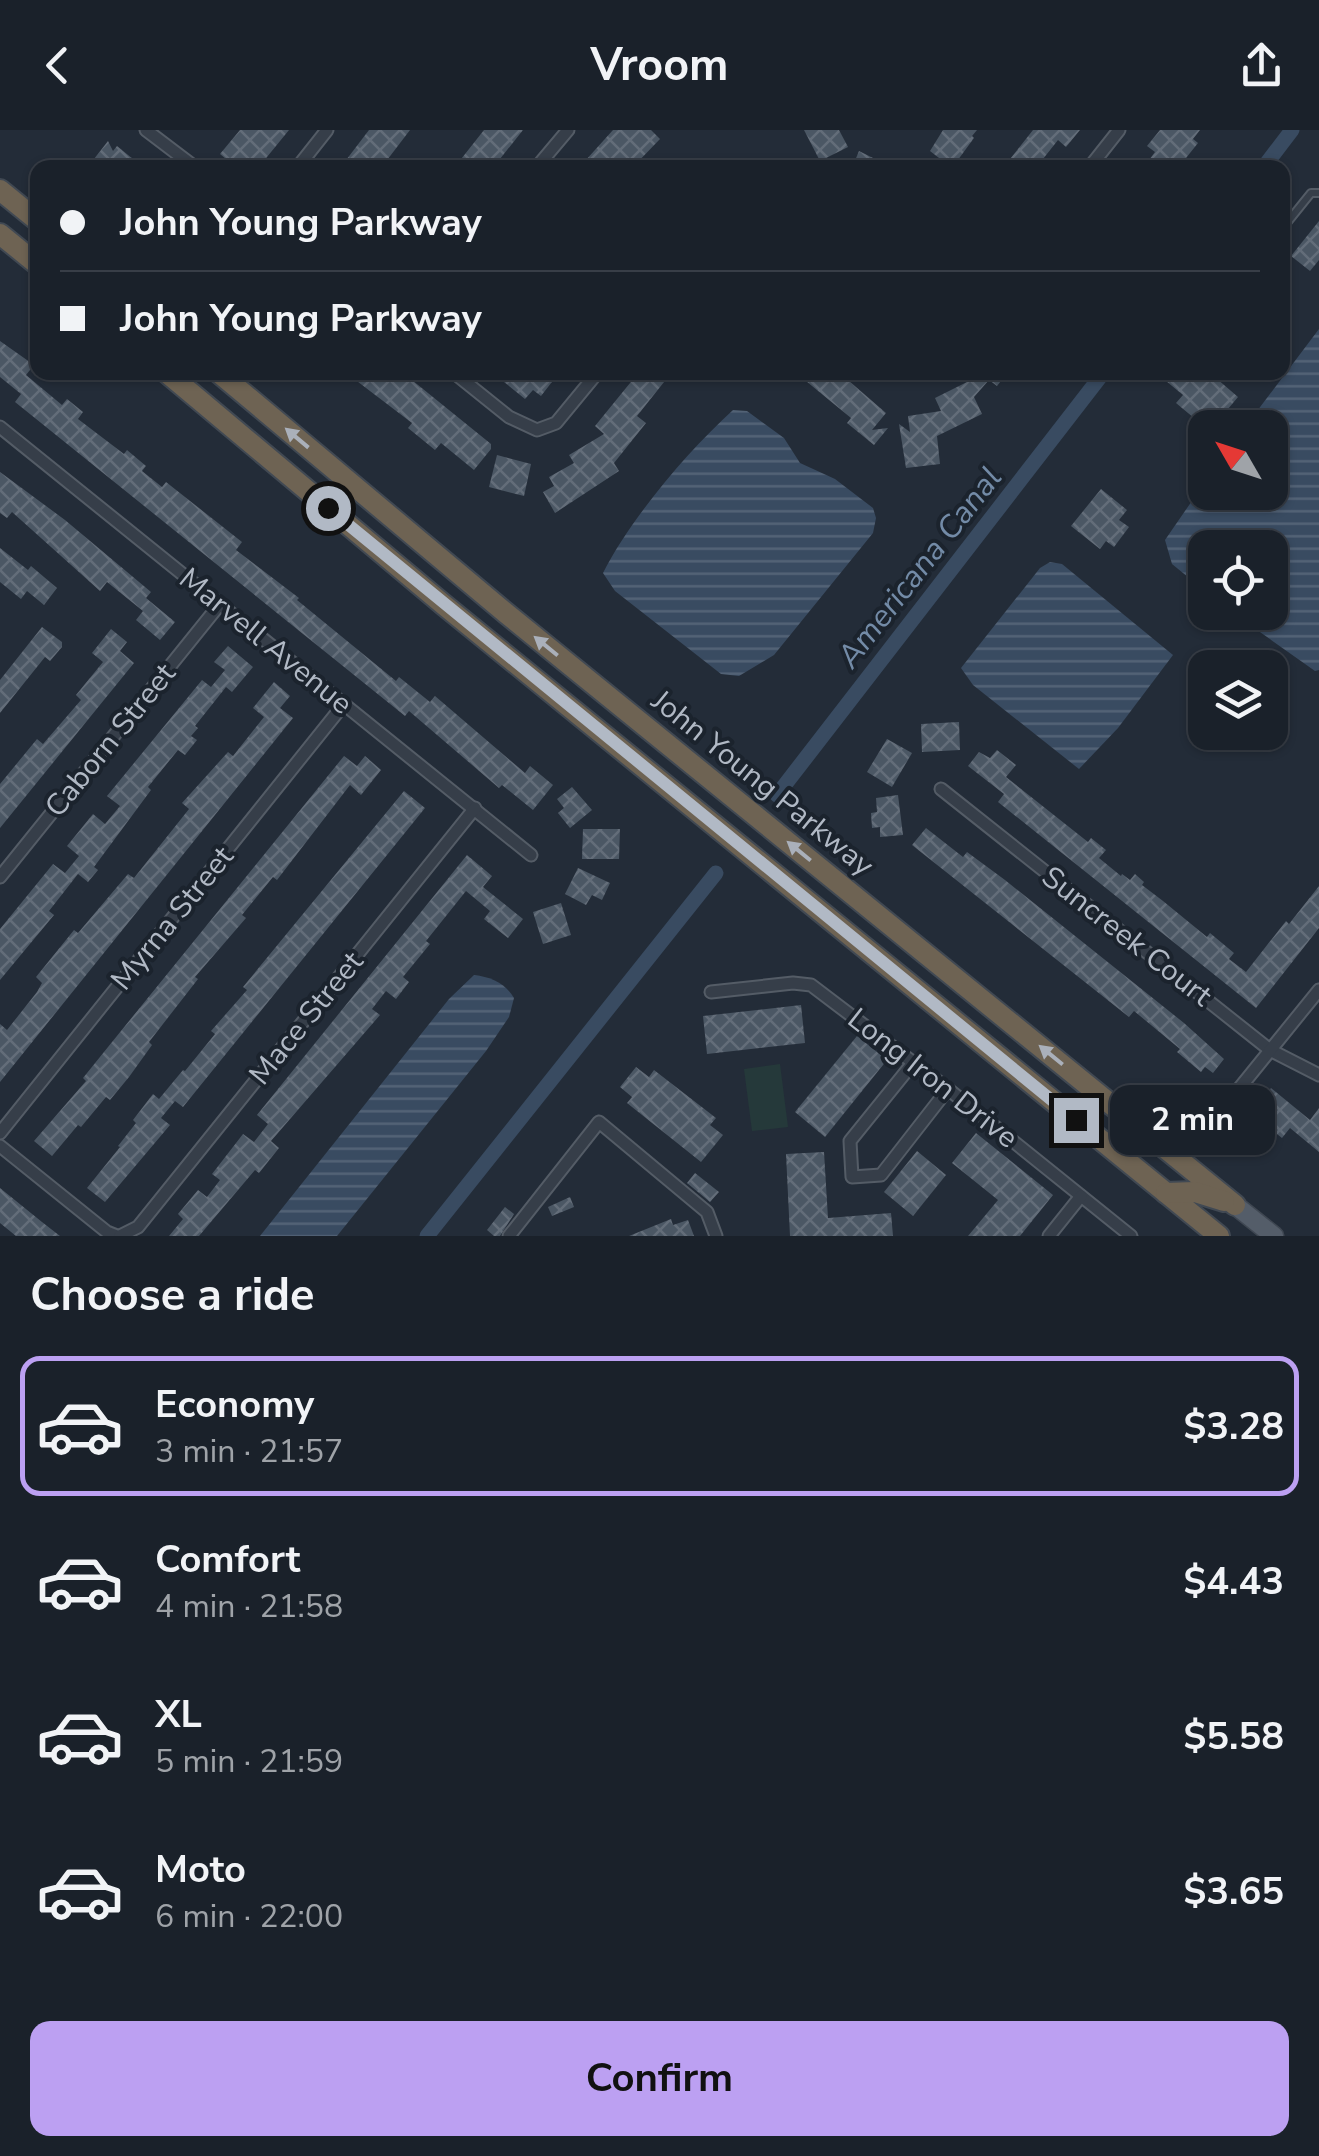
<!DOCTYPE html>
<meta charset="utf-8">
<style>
body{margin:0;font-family:"Nunito Sans",sans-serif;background:#232932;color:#f1f3f6;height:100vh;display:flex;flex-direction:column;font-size:38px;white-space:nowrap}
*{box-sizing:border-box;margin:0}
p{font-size:32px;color:#9fa3a8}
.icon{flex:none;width:55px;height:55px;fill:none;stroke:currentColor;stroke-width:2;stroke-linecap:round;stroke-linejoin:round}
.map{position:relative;height:1106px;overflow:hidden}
.side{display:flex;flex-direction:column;background:#1a212a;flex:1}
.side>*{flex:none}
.guide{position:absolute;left:30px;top:30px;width:1260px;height:220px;border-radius:20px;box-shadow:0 2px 8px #0004,0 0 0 2px #383e47;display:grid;align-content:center;height:220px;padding:0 30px;background:#1a212a}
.needle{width:65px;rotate:309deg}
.buttons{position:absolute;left:1188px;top:280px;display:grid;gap:20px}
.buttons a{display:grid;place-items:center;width:100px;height:100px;border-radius:20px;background:#1a212a;box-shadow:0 2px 8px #0004,0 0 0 2px #383e47;font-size:50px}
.end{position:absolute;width:45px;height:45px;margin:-22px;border:12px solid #b1b9c5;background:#111;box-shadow:0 0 0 5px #111}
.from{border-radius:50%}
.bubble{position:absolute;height:70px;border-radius:20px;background:#1a212a;box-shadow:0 2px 8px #0004,0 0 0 2px #383e47;font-size:32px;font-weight:700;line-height:70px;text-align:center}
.guide b{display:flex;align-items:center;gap:35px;height:95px;font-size:38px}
.guide b+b{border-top:2px solid #383e47}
.guide i{width:25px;height:25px;background:#f1f3f6}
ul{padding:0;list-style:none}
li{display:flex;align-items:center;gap:30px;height:140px;margin:0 20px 15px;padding:0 10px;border:5px solid transparent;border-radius:20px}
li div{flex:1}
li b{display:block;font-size:38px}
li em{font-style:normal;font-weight:700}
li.current{border-color:#bca0f2}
li>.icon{width:90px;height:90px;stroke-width:1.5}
h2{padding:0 30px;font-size:45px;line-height:120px}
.button{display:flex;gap:20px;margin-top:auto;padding:20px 30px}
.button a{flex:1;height:115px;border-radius:20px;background:#bca0f2;color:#111;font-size:40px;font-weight:700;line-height:115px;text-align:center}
header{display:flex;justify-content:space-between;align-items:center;height:130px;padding:0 30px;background:#1a212a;font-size:45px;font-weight:700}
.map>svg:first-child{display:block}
.pitch{fill:#25393a}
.water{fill:url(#water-rules)}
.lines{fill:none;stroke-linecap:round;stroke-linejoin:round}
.canal{stroke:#394b61;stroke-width:15}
.building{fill:url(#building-cross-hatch)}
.lane-casing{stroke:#545c66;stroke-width:10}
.street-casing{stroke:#545c66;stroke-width:15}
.primary-casing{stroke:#3f4752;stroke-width:21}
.highway-casing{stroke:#414953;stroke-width:24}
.lane{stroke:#363e49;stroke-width:6}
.street{stroke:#363e49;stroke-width:11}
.primary{stroke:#545d69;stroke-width:18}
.highway{stroke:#6e6353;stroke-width:20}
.oneway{fill:#aab0ba}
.route{stroke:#b1b9c5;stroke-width:12}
.labels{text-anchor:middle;stroke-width:8;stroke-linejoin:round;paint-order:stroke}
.street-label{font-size:30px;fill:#b1b9c5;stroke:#1b232d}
.water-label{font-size:32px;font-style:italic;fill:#738ba7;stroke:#1b232d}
</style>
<header><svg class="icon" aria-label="back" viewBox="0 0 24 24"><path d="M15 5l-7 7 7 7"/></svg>Vroom<svg class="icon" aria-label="share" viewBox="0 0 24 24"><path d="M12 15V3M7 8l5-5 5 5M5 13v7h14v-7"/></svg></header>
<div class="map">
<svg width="1319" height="1106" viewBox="0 0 1319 1106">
<defs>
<pattern id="water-rules" width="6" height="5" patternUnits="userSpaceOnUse" patternTransform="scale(2.5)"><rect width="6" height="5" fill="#394b61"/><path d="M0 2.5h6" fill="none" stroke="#536376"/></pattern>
<pattern id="building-cross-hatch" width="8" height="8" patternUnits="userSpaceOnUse" patternTransform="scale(2.5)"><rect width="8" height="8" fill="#4b5764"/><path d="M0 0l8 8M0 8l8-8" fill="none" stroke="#636d79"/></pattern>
</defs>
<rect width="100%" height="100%" fill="#232c38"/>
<polygon class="pitch" points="780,934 788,997 752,1001 744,939"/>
<g class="water">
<polygon points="1319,199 1319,540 1315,541 1233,483 1270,482 1270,418 1205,418 1205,461 1172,434 1165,410 1205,352 1205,362 1270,362 1270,298 1245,297"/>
<path d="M733,280L747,281L784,308L800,333L835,349L873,378L876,388L873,403L774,525L739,546L721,544L615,461L603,443C631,388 687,322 733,280Z"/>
<polygon points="1050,432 1062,434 1173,525 1118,598 1079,639 973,555 961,538 1040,438"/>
<path d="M474,845C491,847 505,853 514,868L509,887L486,921L337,1106H260L449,869Z"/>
</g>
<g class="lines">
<g class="canal">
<polyline points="1263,38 1292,0"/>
<polyline points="777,665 1104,242"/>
<polyline points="427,1106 716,743"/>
</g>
</g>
<g class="building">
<polygon points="240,0 289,0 258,38 249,33 246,38 237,38 220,24"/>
<polygon points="369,0 410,0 381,38 340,38"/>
<polygon points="484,0 523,0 496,34 489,28 481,38 454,38"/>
<polygon points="613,0 651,0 660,9 632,38 592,38 585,31"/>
<polygon points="804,0 839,0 848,17 820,31"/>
<polygon points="943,0 977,0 972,6 974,8 952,38 930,21"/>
<polygon points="1033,0 1080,0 1066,17 1058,10 1043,29 1053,38 1007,38 1012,31 1010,29"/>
<polygon points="1160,0 1200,0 1193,9 1198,13 1178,38 1143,38 1155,22 1147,16"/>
<polygon points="108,11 113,21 117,16 144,38 87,38"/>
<polygon points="859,21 893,38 852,38"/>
<polygon points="1319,91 1319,130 1310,141 1291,126"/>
<polygon points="0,211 34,235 26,245 62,275 67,269 83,282 78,289 124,324 127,320 146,336 142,341 162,357 166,352 242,412 236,420 299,468 297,470 396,551 399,547 430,572 435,566 525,643 530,636 553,655 533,680 502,655 499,658 409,581 405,586 15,272 21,264 0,247"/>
<polygon points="345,242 402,242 491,314 491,319 474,340 441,313 435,320 408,298 412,293"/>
<polygon points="512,242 549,242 555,248 541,266 533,260 525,269 504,252"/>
<polygon points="639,242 672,242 637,286 646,293 614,333 619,341 555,383 543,362 554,356 549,347 574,333 569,325 604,304 595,296"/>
<polygon points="795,242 856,242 849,251 886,283 872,300 888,298 874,315 847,293 851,288"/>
<polygon points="962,242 1008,242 997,256 989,250 974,267 982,284 937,306 940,334 906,338 899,294 910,302 908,286 941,281 935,268 971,250"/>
<polygon points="1173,242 1209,242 1238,267 1212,298 1206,298 1176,273 1183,265 1166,251"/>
<polygon points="497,325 531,334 524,366 489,357"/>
<polygon points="0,342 65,390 151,462 146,468 175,492 160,510 136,490 143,481 107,452 100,461 12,382 7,388 0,383"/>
<polygon points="1101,359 1127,380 1119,390 1129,397 1114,417 1106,411 1100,419 1071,396"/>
<polygon points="0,418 28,440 31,436 57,458 44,475 27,461 21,469 0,452"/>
<polygon points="42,497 62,512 62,517 50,531 45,527 0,583 0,550"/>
<polygon points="111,499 127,512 120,521 134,533 0,698 0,654 37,609 43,614 81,570 76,565 103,532 92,523"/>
<polygon points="228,516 253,537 232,562 226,557 195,596 198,598 191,606 197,610 185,625 178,620 148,657 151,660 94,737 98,740 88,752 78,744 49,781 54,785 0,850 0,799 53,734 65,743 79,726 67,716 93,684 105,694 120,676 107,666 202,550 211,557 225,540 214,532"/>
<polygon points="274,552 290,566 280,578 293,588 0,952 0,894 7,900 37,862 42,853 36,847 74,800 78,803 128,744 134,748 189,679 182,673 228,622 233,626 264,587 253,578"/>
<polygon points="959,592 960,620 922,622 921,594"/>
<polygon points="887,609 912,623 892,657 867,642"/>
<polygon points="997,620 1016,635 1006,647 1088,712 1091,708 1106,720 1099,728 1121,746 1122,744 1130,750 1135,744 1144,752 1142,755 1163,771 1207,807 1210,803 1234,823 1229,829 1246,842 1286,791 1289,794 1319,756 1319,798 1256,878 998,672 1004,664 968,636 979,622 990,628"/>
<polygon points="344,626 357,636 365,626 381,640 361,665 350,655 277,750 273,747 242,785 246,788 195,847 198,849 149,912 152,915 129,947 110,970 106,967 81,997 78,995 52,1026 34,1011 86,951 83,948 108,917"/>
<polygon points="572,657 592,680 570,698 558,683 564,678 557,669"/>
<polygon points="404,661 425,678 183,977 175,971 161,988 170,995 105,1072 87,1058 120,1017 118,1016 136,993 133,990 153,964 159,969 183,940 185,941 215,904 211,901 247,860 243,857"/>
<polygon points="898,665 903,705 880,707 880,697 872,698 871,683 877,682 876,668"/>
<polygon points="926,698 963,727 967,722 1005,750 1184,893 1224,929 1213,943 1205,937 1201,942 1177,922 1180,919 1134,881 1129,887 912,715"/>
<polygon points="583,699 620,699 619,729 582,729"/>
<polygon points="467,725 492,746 483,757 523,789 508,808 484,789 490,781 466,761 426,811 430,814 403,847 409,852 396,869 386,861 372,879 380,885 271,1011 279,1018 259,1043 255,1040 199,1106 169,1106 183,1089 178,1084 198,1060 207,1067 220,1050 212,1044 243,1004 254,1012 268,994 257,985"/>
<polygon points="578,738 610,753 602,770 592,765 586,775 565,764"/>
<polygon points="561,773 571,805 543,814 533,782"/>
<polygon points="801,875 805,913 707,924 703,886"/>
<polygon points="857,906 887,930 825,1007 795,982"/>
<polygon points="636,937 649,947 654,940 716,988 710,995 723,1005 701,1032 627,973 632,967 620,957"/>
<polygon points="1271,958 1310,990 1319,978 1319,1022 1290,998 1282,1008 1267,996 1274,987 1258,974"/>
<polygon points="976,1003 1053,1065 1020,1106 968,1106 998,1070 952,1033"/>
<polygon points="917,1021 946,1045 913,1086 884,1062"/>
<polygon points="824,1022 828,1088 891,1083 893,1106 790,1106 786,1024"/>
<polygon points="695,1043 719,1062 710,1072 687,1053"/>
<polygon points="0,1058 42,1092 60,1106 16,1106 0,1093"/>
<polygon points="570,1067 574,1077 552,1086 548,1077"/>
<polygon points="505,1077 514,1084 500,1106 494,1106 487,1100"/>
<polygon points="671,1089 673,1095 688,1090 694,1106 629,1106"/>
</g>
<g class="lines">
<defs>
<polyline id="lane" points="1282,99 1311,63 1319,63"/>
<g id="street">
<polyline points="146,0 196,38"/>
<polyline points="297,38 327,0"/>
<polyline points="536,38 568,0"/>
<polyline points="1089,38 1119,0"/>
<polyline points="453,242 509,287 537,300 556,293 598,242"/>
<polyline points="0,297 531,725"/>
<polyline points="941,659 1270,920 1319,945"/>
<polyline points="0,747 220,474"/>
<polyline points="711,862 793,853 811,855 948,959 1131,1106"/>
<polyline points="913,933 850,1011 852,1047 881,1045 948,959"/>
<polyline points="1225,976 1319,860"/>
<polyline points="0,1003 344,574"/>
<polyline points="0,1016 107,1102 117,1106"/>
<polyline points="120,1106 138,1097 475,678"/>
<polyline points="509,1106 599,992 707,1082 716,1106"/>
<polyline points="1049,1106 1081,1066"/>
</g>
<polyline id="primary" points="1235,1075 1274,1106"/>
<g id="highway">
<polyline points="0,60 38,91"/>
<polyline points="0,104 38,135"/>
<polyline points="166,242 444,475 1219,1106"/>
<polyline points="218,242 507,484 1235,1075"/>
<polyline points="1166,1063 1195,1062 1224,1071"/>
</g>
</defs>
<use href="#lane" class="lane-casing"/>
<use href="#street" class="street-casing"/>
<use href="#primary" class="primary-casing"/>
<use href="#highway" class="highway-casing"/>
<use href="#lane" class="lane"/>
<use href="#street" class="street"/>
<use href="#primary" class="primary"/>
<use href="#highway" class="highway"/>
</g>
<defs><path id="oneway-solid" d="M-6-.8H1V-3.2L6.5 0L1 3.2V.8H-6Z" transform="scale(2.5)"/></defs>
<g class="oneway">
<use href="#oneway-solid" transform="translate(297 308) rotate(-140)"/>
<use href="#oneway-solid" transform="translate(546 516) rotate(-141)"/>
<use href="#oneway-solid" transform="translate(799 721) rotate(-141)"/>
<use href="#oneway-solid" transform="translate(1051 925) rotate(-141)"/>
</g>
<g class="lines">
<polyline class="route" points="328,378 1076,990"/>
</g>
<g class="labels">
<g class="street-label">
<text transform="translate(266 511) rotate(39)" y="10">Marvell Avenue</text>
<text transform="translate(110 610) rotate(-51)" y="10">Caborn Street</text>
<text transform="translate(763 653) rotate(39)" y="10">John Young Parkway</text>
<text transform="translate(172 788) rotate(-51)" y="10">Myrna Street</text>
<text transform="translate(1127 806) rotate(38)" y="10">Suncreek Court</text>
<text transform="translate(306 888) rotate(-51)" y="10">Mace Street</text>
<text transform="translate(933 948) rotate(38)" y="10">Long Iron Drive</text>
</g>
<g class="water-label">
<text transform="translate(919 437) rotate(-52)" y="11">Americana Canal</text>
</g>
</g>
</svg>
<div class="buttons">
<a><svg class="needle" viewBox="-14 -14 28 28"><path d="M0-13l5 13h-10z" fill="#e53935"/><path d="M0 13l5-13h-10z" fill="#9fa3a8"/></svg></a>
<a><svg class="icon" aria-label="locate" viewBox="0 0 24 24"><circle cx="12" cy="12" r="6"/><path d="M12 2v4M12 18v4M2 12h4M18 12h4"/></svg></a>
<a><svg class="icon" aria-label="layers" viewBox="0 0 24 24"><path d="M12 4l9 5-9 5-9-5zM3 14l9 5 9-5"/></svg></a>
</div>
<i class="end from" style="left:328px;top:378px"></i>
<i class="end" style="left:1076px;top:990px"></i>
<div class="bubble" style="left:1110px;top:955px;width:165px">2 min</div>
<div class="guide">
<b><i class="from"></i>John Young Parkway</b>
<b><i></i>John Young Parkway</b>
</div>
</div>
<section class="side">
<h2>Choose a ride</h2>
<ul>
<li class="current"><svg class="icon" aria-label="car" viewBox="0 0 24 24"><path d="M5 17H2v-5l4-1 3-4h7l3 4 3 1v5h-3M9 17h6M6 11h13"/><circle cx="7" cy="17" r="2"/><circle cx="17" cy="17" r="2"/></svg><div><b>Economy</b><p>3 min · 21:57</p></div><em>$3.28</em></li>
<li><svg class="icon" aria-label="car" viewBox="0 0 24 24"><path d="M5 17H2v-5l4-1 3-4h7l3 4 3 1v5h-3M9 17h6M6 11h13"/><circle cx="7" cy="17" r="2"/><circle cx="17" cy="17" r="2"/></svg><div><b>Comfort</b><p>4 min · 21:58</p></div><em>$4.43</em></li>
<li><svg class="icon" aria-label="car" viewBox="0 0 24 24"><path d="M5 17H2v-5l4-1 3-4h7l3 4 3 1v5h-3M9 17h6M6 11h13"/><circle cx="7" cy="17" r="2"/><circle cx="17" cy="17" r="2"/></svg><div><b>XL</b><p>5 min · 21:59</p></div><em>$5.58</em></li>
<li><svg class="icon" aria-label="car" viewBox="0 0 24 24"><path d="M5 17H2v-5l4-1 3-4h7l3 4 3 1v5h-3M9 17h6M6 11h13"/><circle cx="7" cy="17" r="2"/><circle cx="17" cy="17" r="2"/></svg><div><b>Moto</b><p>6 min · 22:00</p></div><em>$3.65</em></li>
</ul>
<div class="button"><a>Confirm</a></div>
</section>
